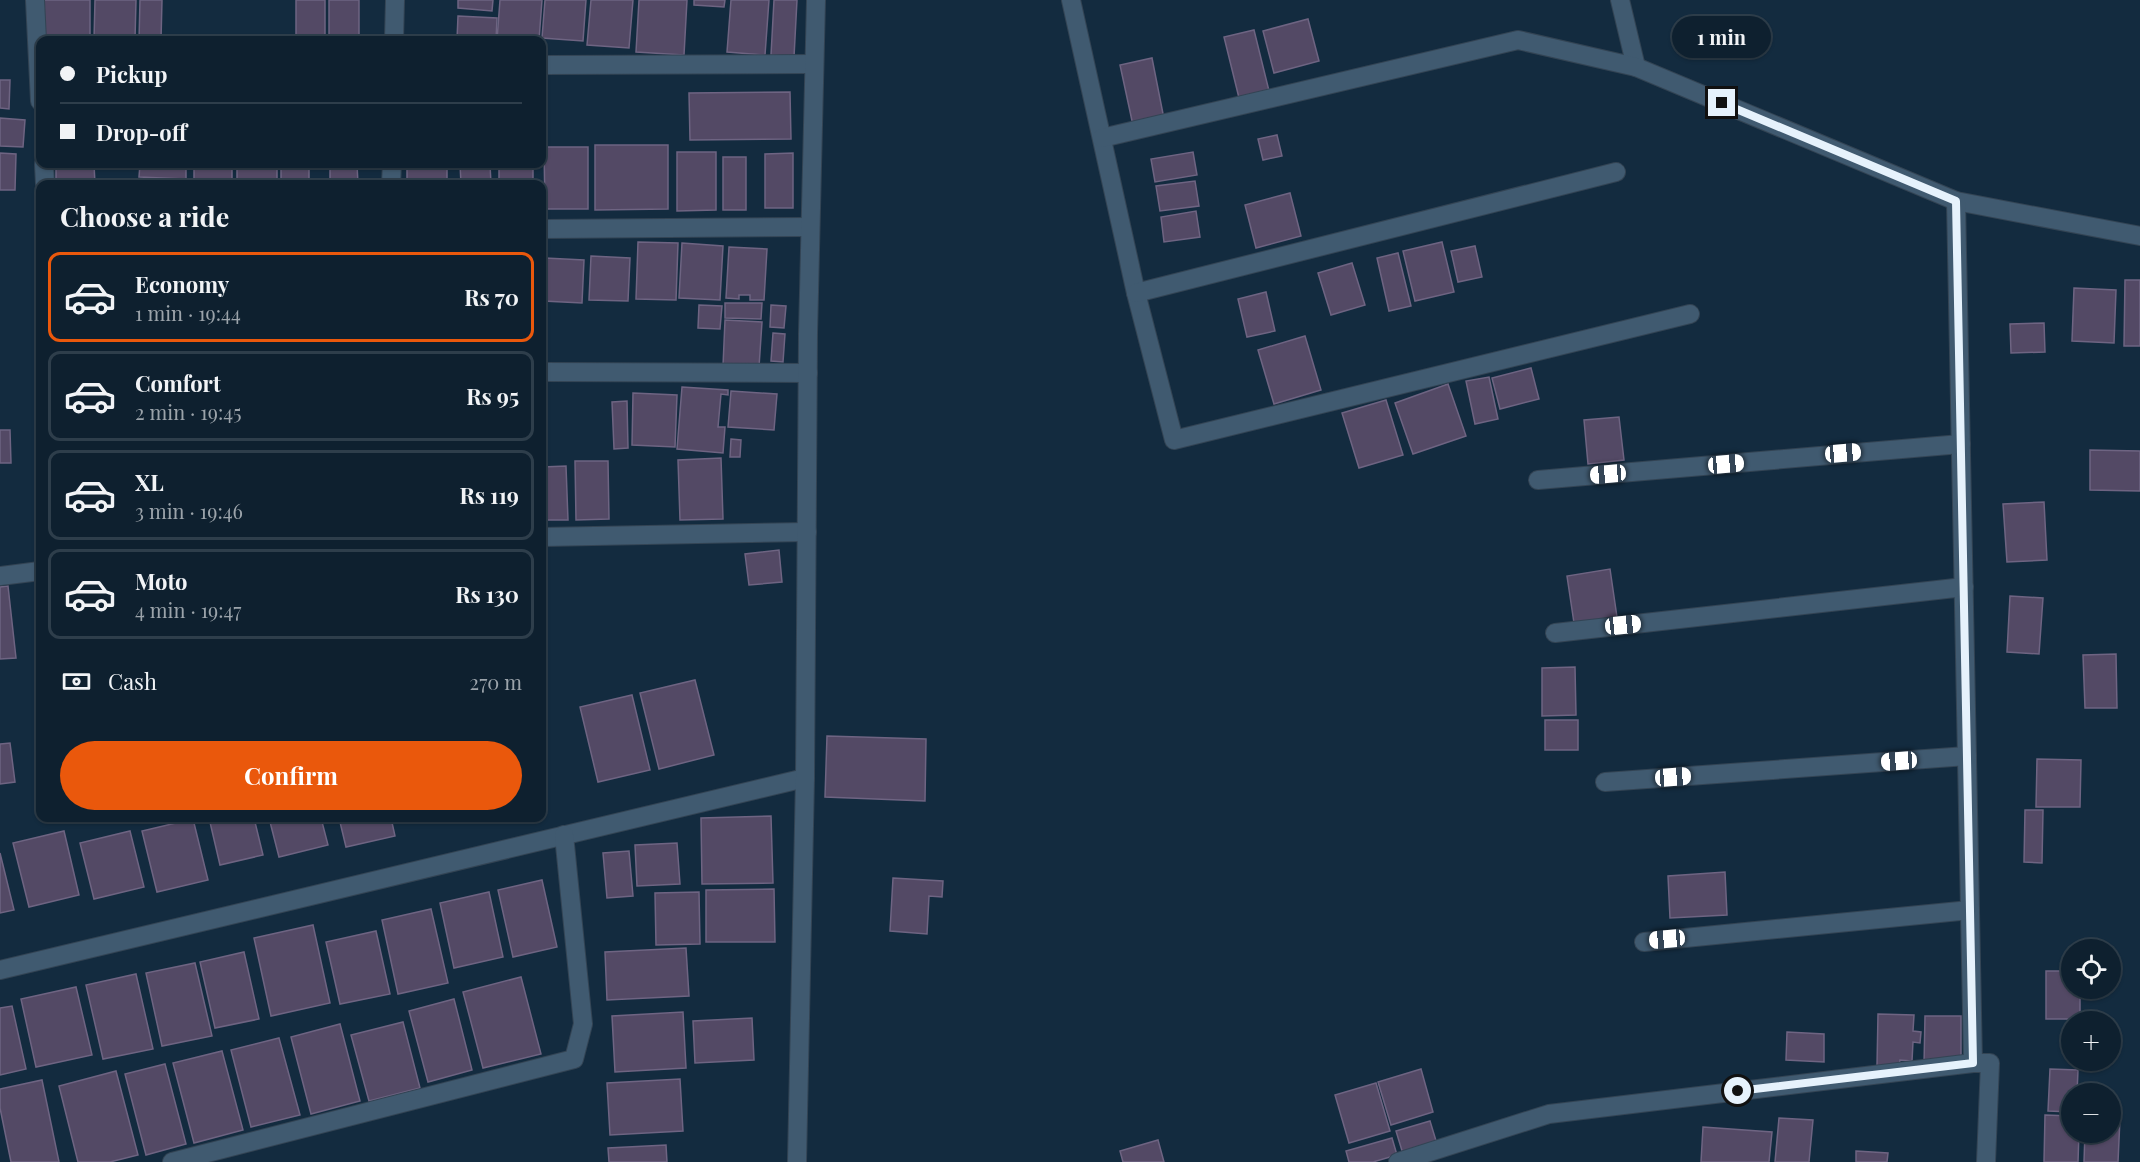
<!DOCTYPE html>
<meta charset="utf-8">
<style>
body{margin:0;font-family:"Playfair Display",serif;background:#1c2d3b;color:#f1f3f6;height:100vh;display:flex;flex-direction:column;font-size:22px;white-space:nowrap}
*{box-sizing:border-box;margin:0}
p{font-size:20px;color:#9ba3aa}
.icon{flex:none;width:33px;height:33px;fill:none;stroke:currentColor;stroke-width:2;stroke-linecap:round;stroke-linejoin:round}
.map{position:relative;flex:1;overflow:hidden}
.side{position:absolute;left:36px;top:180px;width:510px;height:642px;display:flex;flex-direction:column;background:#0e202f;border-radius:12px;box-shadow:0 2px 4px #0004,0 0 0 2px #2e3e4b}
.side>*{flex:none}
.guide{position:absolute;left:36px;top:36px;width:510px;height:132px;border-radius:12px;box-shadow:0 2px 4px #0004,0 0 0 2px #2e3e4b;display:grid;align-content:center;height:132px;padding:0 24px;background:#0e202f}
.tools{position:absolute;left:2061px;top:939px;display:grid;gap:12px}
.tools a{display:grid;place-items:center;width:60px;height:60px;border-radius:50%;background:#0e202f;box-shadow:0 2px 4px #0004,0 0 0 2px #2e3e4b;font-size:30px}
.end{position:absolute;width:27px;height:27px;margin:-14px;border:8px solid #e6f2fc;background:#111;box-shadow:0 0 0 3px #111}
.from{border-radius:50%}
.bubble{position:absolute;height:42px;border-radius:21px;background:#0e202f;box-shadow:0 2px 4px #0004,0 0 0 2px #2e3e4b;font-size:20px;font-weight:700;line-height:42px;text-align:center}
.car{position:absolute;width:18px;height:36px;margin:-18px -9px;border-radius:8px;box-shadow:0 0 4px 2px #0007;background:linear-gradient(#fff 24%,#345 0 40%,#fff 0 76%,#345 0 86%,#fff 0)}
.guide b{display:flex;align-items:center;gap:21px;height:57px;font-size:22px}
.guide b+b{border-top:2px solid #2e3e4b}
.guide i{width:15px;height:15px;background:#f1f3f6}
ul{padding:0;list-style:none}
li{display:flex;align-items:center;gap:18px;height:90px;margin:0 12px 9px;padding:0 12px;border:3px solid #2e3e4b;border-radius:12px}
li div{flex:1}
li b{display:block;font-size:22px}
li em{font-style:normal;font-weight:700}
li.selected{border-color:#ea580c}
li>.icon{width:54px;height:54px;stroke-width:1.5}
h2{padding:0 24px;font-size:27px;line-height:72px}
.pay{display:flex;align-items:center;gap:15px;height:66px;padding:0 24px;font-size:22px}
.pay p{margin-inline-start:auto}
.cta{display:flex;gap:12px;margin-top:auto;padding:12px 24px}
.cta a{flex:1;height:69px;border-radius:36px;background:#ea580c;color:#fff;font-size:24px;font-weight:700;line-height:69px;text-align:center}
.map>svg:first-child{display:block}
.building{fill:#534965;stroke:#6e6482;stroke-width:1.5}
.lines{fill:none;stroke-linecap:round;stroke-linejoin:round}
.minor-casing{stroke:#334454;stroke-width:20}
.minor{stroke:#405a70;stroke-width:18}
.route{stroke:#e6f2fc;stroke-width:8}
</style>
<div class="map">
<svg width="2140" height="1162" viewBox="0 0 2140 1162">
<rect width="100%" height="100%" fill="#132b3f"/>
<g class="building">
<polygon points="40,0 90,0 90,40 41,40"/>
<polygon points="95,0 136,0 135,40 94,40"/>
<polygon points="140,0 162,0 161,40 139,40"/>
<rect x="296" y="0" width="29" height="40"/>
<rect x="329" y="0" width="30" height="40"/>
<polygon points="458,0 493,0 492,11 458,8"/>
<polygon points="500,0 542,0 539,40 497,40"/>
<polygon points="545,0 586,0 583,41 542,38"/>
<polygon points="591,0 633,0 629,48 587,45"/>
<polygon points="639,0 687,0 684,55 636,52"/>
<polygon points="694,0 725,0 724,7 694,5"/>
<polygon points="731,0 769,0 765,55 727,52"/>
<polygon points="774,0 797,0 794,57 771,55"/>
<polygon points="458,16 497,18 496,40 457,40"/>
<polygon points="1308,19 1319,61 1274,73 1263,31"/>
<polygon points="1254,30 1271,99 1241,106 1224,37"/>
<polygon points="1152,58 1165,124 1134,130 1120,65"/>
<polygon points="0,80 10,80 9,109 0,108"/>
<polygon points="790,92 791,139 690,140 689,93"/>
<polygon points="0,118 25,120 23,147 0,146"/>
<polygon points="1277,135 1282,156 1263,160 1258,139"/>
<polygon points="595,145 668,145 668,209 595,210"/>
<polygon points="544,147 588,147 588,209 545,209"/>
<polygon points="677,152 716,152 716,210 677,211"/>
<polygon points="1193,152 1197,175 1155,182 1151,159"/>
<polygon points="0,153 16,154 15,190 0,190"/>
<polygon points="793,153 793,208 765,208 765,154"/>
<rect x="723" y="157" width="23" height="53"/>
<polygon points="56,164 94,164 95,184 56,184"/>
<polygon points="140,164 186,164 186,179 139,177"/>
<rect x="194" y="164" width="38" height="20"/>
<rect x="237" y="164" width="40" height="20"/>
<rect x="281" y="164" width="28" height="20"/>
<polygon points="330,164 357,164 358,184 330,184"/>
<rect x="407" y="164" width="40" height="20"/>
<polygon points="460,164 490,164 491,184 461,184"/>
<rect x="499" y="164" width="34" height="20"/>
<polygon points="1195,181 1199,206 1160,211 1156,186"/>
<rect x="145" y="183" width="43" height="1"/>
<polygon points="1290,193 1301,236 1256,248 1245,205"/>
<polygon points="1196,211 1200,237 1164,242 1161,217"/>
<polygon points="638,242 678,243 676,300 636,299"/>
<polygon points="1442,242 1454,292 1415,301 1403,251"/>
<polygon points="682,243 723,246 720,300 679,298"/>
<polygon points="1475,246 1482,277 1458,282 1451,251"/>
<polygon points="729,247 767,249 764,300 750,300 750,295 739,295 739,299 726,298"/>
<polygon points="1398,253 1411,306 1389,311 1377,258"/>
<polygon points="591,256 630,258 628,301 589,300"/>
<polygon points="545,258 584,260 582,303 543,301"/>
<polygon points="1352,263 1365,305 1331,315 1318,273"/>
<polygon points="2125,280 2140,280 2140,346 2124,346"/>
<polygon points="2074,288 2116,290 2114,343 2072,341"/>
<polygon points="1266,292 1275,331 1247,337 1238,299"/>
<polygon points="725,303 762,303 761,319 725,318"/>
<polygon points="699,305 722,306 720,329 698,328"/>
<polygon points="771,305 786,306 784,328 770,327"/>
<polygon points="725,320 762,322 759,367 723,366"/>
<polygon points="2044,323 2045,352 2011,353 2010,324"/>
<polygon points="773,333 785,334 783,362 771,361"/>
<polygon points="1305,336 1321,390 1274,404 1258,350"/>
<polygon points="1531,368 1539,399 1500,409 1492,378"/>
<polygon points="1489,377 1498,419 1475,424 1466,381"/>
<polygon points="1448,384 1466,436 1413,454 1395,403"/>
<polygon points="682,387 728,390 728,395 721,394 718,427 725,427 723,453 677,449"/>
<polygon points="731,391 777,394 774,430 728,427"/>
<polygon points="633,393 677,395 675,447 632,445"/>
<polygon points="1386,400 1403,455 1359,468 1342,413"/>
<polygon points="627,401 628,448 614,449 612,402"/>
<polygon points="1619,417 1624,460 1588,464 1584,420"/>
<polygon points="0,430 10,430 11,463 0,463"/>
<polygon points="731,439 741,440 740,457 730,457"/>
<polygon points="2090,450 2140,451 2140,491 2090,490"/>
<polygon points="721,458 723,519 680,520 678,460"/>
<polygon points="575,461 608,461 609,519 576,520"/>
<polygon points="566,466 568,520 542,520 542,467"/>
<polygon points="2044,502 2047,560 2007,562 2003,504"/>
<polygon points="779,550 782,582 749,585 745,554"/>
<polygon points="1610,569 1617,617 1574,623 1567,576"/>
<polygon points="8,586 16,658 0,659 0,587"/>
<polygon points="2010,596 2043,598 2039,654 2007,652"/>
<polygon points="2116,654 2117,708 2085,708 2083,655"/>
<polygon points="1575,667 1576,715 1542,716 1542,668"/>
<polygon points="695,680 714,755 659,769 640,693"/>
<polygon points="632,695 650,770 598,782 580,707"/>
<rect x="1545" y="720" width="33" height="30"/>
<polygon points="827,736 926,739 925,801 825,797"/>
<polygon points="10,743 15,782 0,784 0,744"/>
<polygon points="2037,759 2081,760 2080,807 2036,807"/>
<polygon points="2025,810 2043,810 2042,863 2024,862"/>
<polygon points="771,816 773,883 702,884 701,818"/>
<polygon points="209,818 254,818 263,855 220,865"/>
<polygon points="269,818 321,818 328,845 279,857"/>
<polygon points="339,818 391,818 395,836 346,847"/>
<polygon points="193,819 208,880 157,892 142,831"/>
<polygon points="64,831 79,895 29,907 13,843"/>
<polygon points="130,831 144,887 94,899 80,843"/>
<polygon points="677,843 680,884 637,886 635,845"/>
<polygon points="629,851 633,896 607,898 603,853"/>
<polygon points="0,853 14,910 0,913"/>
<polygon points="1725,872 1727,915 1670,918 1668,876"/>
<polygon points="893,878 943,881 942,897 929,896 927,934 890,931"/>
<polygon points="542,880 557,947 513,957 498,890"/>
<polygon points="774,889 775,942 706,942 706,890"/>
<polygon points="489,892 503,957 454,968 440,903"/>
<polygon points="699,892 700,944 656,945 655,893"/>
<polygon points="431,909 448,983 398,994 382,920"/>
<polygon points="313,925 330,1003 271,1016 254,938"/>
<polygon points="376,931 390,994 340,1004 326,942"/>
<polygon points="686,948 689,996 607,1000 605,952"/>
<polygon points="244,952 259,1019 215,1028 200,962"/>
<polygon points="195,963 212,1036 162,1046 146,973"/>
<polygon points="2046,971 2072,971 2072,988 2080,988 2080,1019 2046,1019"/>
<polygon points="136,974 153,1049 103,1059 86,985"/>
<polygon points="521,977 541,1054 483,1068 463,992"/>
<polygon points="76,987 92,1055 36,1067 21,999"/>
<polygon points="454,999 472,1070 428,1082 409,1011"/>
<polygon points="12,1006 26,1069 0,1075 0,1008"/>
<polygon points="683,1012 686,1068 615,1072 612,1016"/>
<polygon points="1878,1014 1914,1015 1913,1031 1921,1032 1920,1043 1913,1042 1912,1061 1900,1060 1899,1067 1877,1066"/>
<polygon points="1925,1016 1961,1016 1961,1065 1924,1065"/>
<polygon points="752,1018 754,1060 695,1063 693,1021"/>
<polygon points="403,1022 420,1088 369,1101 351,1035"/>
<polygon points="340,1024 360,1101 311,1114 291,1037"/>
<polygon points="1787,1032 1824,1034 1824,1062 1786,1060"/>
<polygon points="279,1038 300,1115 251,1127 231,1050"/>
<polygon points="222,1051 243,1130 194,1143 173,1063"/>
<polygon points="165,1064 186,1144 146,1155 125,1074"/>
<polygon points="1421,1069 1433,1112 1391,1125 1378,1082"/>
<polygon points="2050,1069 2078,1070 2077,1094 2072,1094 2072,1112 2048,1111"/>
<polygon points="116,1071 138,1155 110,1162 78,1162 59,1086"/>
<polygon points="680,1079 683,1131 610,1135 607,1083"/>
<polygon points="42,1080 59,1162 11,1162 0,1108 0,1089"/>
<polygon points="1376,1083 1390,1131 1349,1143 1335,1095"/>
<polygon points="2045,1115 2072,1116 2072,1132 2079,1132 2078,1162 2044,1162"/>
<polygon points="2110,1117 2120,1118 2118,1162 2084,1162 2085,1132 2110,1132"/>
<polygon points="1779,1118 1813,1120 1809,1162 1775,1162"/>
<polygon points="1430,1121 1437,1144 1403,1154 1396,1131"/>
<polygon points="1703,1127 1772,1132 1769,1162 1701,1162"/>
<polygon points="1392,1138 1397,1155 1373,1162 1349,1162 1346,1151"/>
<polygon points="1158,1140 1164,1162 1123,1162 1120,1151"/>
<polygon points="666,1145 667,1162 609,1162 608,1148"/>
<polygon points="1856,1151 1888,1153 1887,1162 1856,1162"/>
</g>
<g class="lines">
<defs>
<g id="minor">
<polyline points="35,0 40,101"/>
<polyline points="1071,0 1136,293 1174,440 1690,314"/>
<polyline points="1620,0 1636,67"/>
<polyline points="394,40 395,0"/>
<polyline points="542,65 814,64"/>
<polyline points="1102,138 1518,40 1636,67 1956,201 2140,236"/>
<polyline points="44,164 45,184"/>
<polyline points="391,184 392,164"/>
<polyline points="1956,201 1973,1063"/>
<polyline points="542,229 810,227"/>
<polyline points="1136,293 1616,172"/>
<polyline points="542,372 808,373"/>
<polyline points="1538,480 1961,444"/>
<polyline points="542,537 807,532"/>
<polyline points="0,576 40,571"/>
<polyline points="1555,633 1964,587"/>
<polyline points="1605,782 1967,756"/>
<polyline points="1644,942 1970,910"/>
<polyline points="0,970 805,778"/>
<polyline points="172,1162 574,1059 583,1024 564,835"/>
<polyline points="797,1162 805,778 808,334 816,0"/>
<polyline points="1398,1162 1549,1114 1973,1063 1990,1063 1986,1162"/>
</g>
</defs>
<use href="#minor" class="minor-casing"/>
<use href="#minor" class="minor"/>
</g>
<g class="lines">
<polyline class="route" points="1722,103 1956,201 1973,1063 1738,1091"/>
</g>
</svg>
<div class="tools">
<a><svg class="icon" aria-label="locate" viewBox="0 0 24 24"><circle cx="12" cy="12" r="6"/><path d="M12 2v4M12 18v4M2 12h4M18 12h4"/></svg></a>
<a>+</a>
<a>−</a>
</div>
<i class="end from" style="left:1738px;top:1091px"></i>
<i class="end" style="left:1722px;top:103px"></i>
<div class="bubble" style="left:1672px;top:16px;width:99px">1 min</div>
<i class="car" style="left:1843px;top:453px;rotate:85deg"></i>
<i class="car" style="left:1726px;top:464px;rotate:85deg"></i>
<i class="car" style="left:1608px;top:474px;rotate:265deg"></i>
<i class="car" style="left:1623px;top:625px;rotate:84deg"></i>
<i class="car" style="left:1899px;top:761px;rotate:266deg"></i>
<i class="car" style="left:1673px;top:777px;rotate:86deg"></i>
<i class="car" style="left:1667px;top:939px;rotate:265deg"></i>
<div class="guide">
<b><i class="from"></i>Pickup</b>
<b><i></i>Drop-off</b>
</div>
<section class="side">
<h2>Choose a ride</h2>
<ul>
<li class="selected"><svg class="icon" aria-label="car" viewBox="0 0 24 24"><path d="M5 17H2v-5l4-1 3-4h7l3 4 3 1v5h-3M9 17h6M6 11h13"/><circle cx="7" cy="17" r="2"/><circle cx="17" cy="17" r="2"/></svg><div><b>Economy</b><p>1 min · 19:44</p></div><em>Rs 70</em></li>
<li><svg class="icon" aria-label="car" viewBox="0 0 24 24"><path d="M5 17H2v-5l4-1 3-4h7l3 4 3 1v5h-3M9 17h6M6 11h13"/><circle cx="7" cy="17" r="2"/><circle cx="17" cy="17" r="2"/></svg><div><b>Comfort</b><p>2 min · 19:45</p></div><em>Rs 95</em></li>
<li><svg class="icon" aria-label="car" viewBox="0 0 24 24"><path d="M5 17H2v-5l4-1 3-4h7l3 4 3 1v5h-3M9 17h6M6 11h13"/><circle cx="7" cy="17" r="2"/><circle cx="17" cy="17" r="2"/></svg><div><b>XL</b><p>3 min · 19:46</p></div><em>Rs 119</em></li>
<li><svg class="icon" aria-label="car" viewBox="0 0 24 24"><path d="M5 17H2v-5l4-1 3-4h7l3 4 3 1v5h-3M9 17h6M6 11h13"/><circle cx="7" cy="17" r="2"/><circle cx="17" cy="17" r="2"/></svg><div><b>Moto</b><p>4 min · 19:47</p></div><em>Rs 130</em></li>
</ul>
<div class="pay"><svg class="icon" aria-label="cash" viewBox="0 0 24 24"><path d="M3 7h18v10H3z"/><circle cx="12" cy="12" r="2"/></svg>Cash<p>270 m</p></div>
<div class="cta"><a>Confirm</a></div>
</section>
</div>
